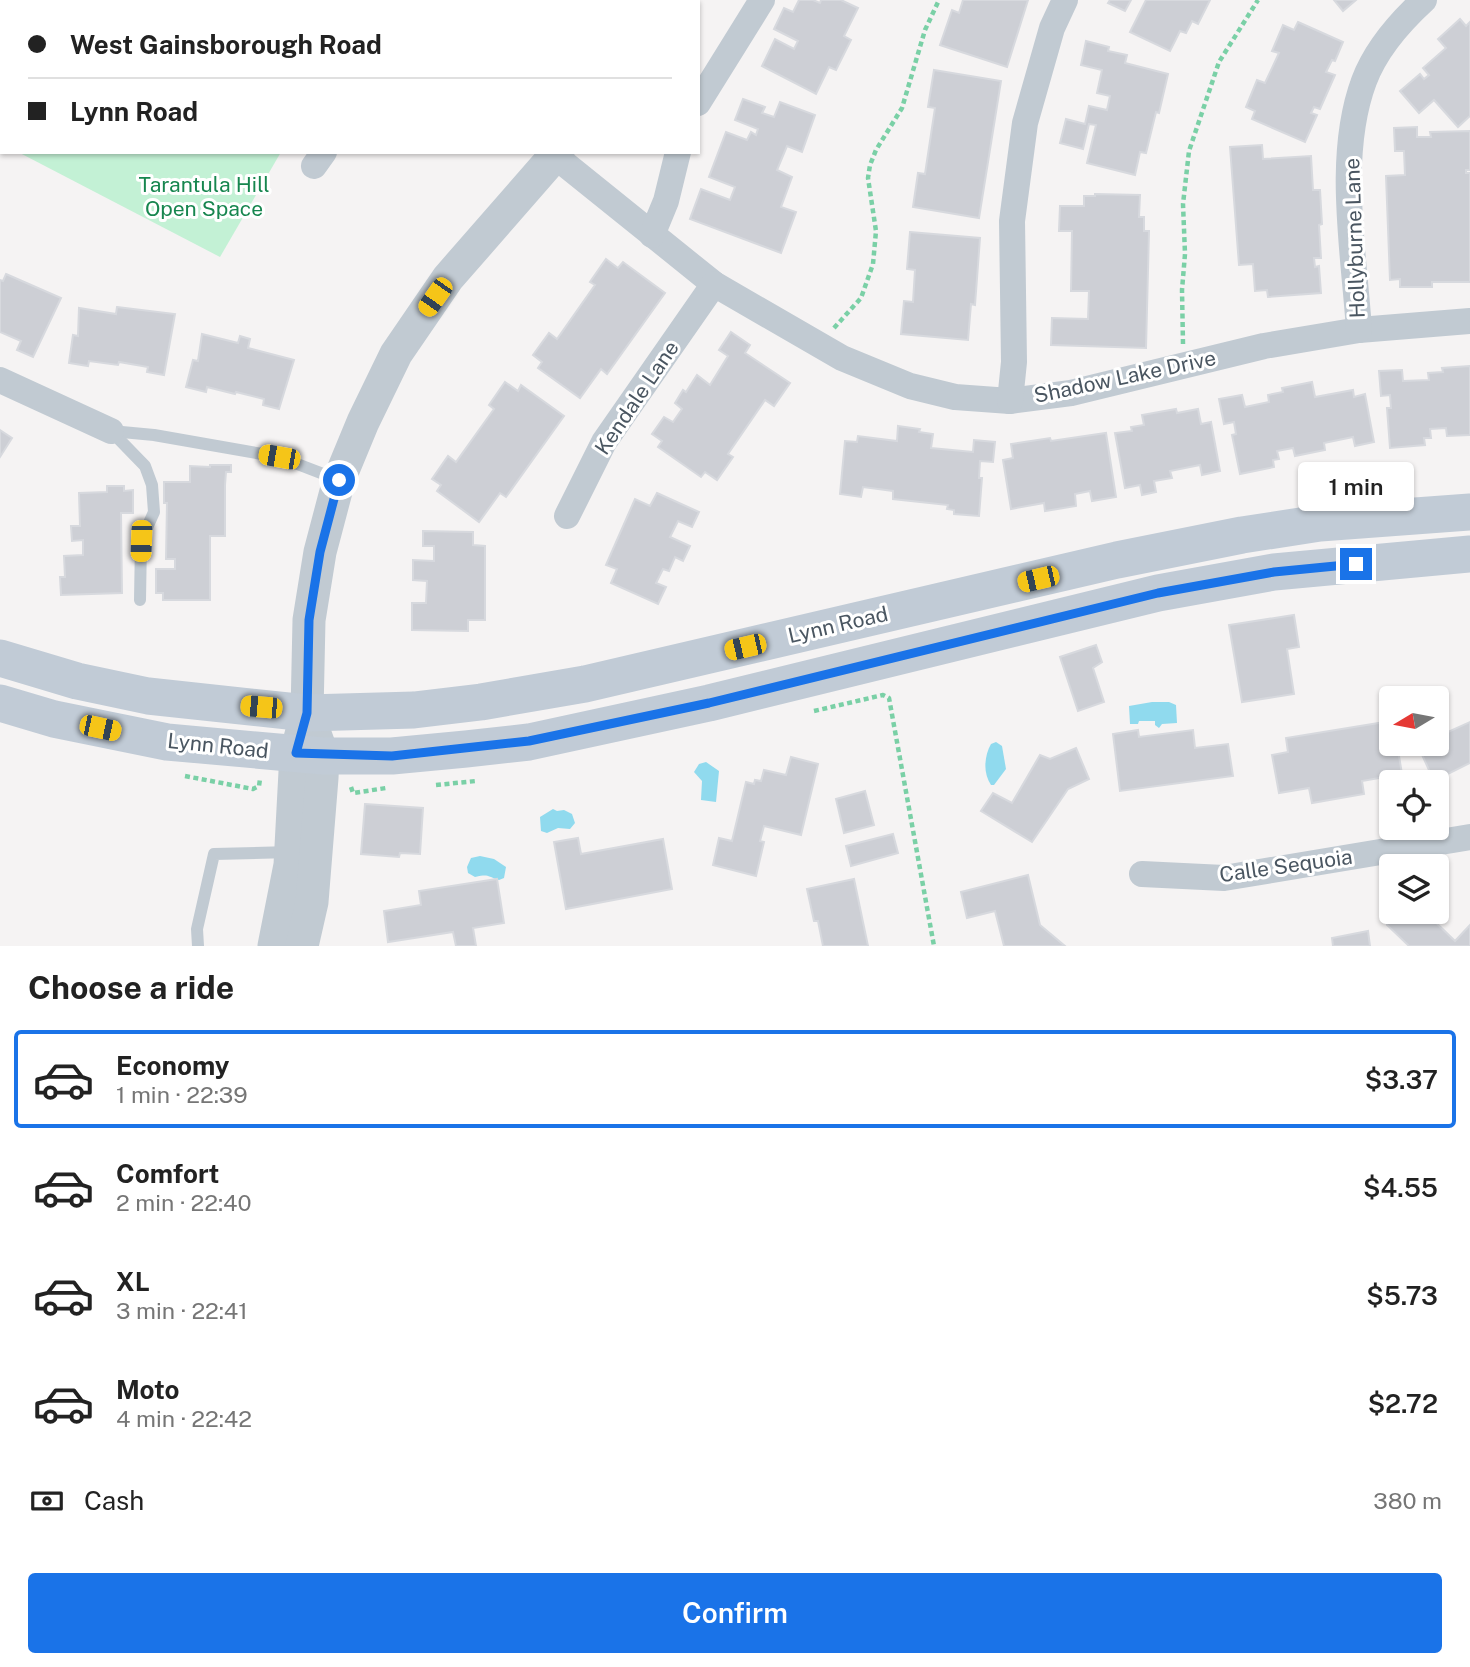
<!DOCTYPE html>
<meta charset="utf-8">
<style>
body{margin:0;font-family:"Public Sans",sans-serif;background:#f2f2f2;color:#222;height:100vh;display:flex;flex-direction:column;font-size:26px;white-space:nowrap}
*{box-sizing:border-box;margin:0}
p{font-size:23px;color:#767676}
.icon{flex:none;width:38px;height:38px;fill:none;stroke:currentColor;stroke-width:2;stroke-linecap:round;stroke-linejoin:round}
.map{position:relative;height:946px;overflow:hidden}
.sheet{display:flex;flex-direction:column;background:#fff;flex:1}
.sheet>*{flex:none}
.banner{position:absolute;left:0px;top:0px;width:700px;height:154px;box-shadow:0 2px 5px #0004;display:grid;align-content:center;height:154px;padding:0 28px;background:#fff}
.needle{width:46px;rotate:260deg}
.buttons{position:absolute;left:1379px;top:686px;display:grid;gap:14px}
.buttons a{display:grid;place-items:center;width:70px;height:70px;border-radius:7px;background:#fff;box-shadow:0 2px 5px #0004;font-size:35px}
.end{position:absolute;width:32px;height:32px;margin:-16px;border:9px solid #1a73e8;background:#fff;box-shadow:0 0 0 4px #fff}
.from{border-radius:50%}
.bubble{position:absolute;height:49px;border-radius:7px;background:#fff;box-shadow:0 2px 5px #0004;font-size:23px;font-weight:600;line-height:49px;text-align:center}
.car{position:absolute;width:21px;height:42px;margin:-21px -10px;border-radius:9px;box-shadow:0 0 5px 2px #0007;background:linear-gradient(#f5c518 24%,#345 0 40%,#f5c518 0 76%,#345 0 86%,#f5c518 0)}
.banner b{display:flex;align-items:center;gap:24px;height:66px;font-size:26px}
.banner b+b{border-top:2px solid #e0e0e0}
.banner i{width:18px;height:18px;background:#222}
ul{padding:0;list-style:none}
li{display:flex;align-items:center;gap:21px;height:98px;margin:0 14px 10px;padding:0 14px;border:4px solid transparent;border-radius:7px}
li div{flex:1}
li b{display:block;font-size:26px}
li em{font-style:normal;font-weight:600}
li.active{border-color:#1a73e8}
li>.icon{width:63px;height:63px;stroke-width:1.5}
h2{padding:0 28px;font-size:32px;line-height:84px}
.pay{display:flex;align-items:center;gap:18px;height:77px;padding:0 28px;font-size:26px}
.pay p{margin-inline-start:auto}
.cta{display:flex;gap:14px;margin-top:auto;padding:14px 28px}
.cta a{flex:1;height:80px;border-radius:7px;background:#1a73e8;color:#fff;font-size:28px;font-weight:600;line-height:80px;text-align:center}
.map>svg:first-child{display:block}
.green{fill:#c3f1d5}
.water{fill:#90daee}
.building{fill:#cdcfd5;stroke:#d7d9de;stroke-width:2}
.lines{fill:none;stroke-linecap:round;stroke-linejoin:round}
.path{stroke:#7ad0a6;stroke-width:4.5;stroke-dasharray:5 3.5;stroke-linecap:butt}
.service{stroke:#c1cad2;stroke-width:12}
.minor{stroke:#c1cad2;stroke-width:26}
.tertiary{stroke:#c1cad2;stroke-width:33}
.secondary{stroke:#c1cbd6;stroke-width:37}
.route{stroke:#1a73e8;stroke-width:9}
.labels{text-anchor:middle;stroke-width:6;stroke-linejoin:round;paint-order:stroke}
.park-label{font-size:21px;fill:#17864f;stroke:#fff}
.street-label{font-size:21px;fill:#4a5661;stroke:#fff}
</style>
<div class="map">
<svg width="1470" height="946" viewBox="0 0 1470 946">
<rect width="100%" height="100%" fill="#f5f3f3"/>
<g class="green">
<polygon points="0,0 368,0 2,2 2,144"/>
<polygon points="18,152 281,152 220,257"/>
</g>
<g class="water">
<polygon points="1152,702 1169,702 1176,705 1177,723 1162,724 1159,728 1155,725 1155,721 1139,721 1138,724 1130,724 1129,706"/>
<path d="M996,742L1002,746L1006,769L994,785H991C983,774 984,756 991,744Z"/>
<polygon points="706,762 719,771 716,802 701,800 702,781 694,772 699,764"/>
<polygon points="553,809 557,811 564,810 572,814 575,823 570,829 558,828 547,833 541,831 540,817"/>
<path d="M480,856L494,859L506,867L504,878L499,880C486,876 489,874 475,877L468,873L467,867L471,858Z"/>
</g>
<g class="building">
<polygon points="799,0 813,0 820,3 821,0 841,0 858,8 844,36 851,40 836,70 829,67 816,94 762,66 775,39 794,49 798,41 774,29 784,8 793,12"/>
<polygon points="963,0 1028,0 1007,67 940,45 952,10 959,13"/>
<polygon points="1110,0 1131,0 1125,11 1108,3"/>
<polygon points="1146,0 1210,0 1198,24 1192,21 1186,33 1180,31 1170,51 1130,32"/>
<polygon points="1334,0 1356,0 1343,11"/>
<polygon points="1460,19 1466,26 1470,22 1470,116 1458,127 1434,100 1419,113 1400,91 1420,74 1424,79 1429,75 1423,68 1446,48 1438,39"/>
<polygon points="1298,22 1343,42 1335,61 1332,60 1326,72 1335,75 1320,109 1314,107 1311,113 1317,115 1305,142 1252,119 1255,111 1246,107 1257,80 1265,83 1279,53 1272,51 1283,25 1294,30"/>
<polygon points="1086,41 1109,47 1108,51 1127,55 1125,63 1168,74 1159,113 1156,112 1146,153 1140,152 1135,175 1087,163 1096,125 1089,124 1083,149 1060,143 1066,119 1085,124 1089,106 1107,110 1110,96 1097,93 1102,70 1081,65"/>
<polygon points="934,70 1001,81 979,218 913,207 918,173 925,174 935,108 928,107"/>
<polygon points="743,99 765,107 762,113 774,117 780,102 815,115 802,152 787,146 777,170 792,177 781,207 796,212 781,253 690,219 701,189 730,200 735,187 709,177 726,132 747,140 751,132 756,135 758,129 735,120"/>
<polygon points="1417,127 1417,137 1431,137 1430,132 1470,131 1470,170 1466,170 1466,173 1470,173 1470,282 1432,282 1432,287 1400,287 1400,279 1390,280 1386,176 1405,175 1404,151 1395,151 1394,128"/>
<polygon points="1262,145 1263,159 1311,156 1313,190 1320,190 1322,224 1319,225 1321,258 1314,258 1315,267 1319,266 1321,293 1268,297 1267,290 1255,291 1253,264 1239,265 1230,147"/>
<polygon points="1095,194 1140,195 1139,217 1144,217 1144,231 1149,231 1146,348 1051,345 1052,318 1088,319 1089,291 1071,291 1072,231 1059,231 1060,206 1084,206 1084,196 1095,196"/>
<polygon points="910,232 980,238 975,305 971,304 968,340 901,334 904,301 913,302 915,270 907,269"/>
<polygon points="606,259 618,268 623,262 665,293 607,374 601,369 580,398 538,368 542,362 533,355 549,333 557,339 595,285 590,282"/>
<polygon points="6,274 61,298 33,357 17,350 21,341 0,332 0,280 3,281"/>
<polygon points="117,307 175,314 164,375 147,372 148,367 119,362 118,365 89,361 88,366 69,363 73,335 78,336 79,308 116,314"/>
<polygon points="731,332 750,345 745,353 790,383 774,406 765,400 728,454 733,457 717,480 705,472 701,477 658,447 662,441 652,434 664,417 673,422 682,409 675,403 683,390 686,392 697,375 710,385 728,356 719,350"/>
<polygon points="202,334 238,343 240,336 250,339 248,348 294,360 279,409 263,405 264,399 236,392 235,394 207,387 206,392 186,387 193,360 198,361"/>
<polygon points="1470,366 1470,435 1447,436 1446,428 1430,429 1431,438 1424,438 1425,445 1390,448 1387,408 1391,408 1390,395 1381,396 1379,371 1402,370 1403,381 1429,380 1428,373 1443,372 1442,368"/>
<polygon points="505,382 518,391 521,385 564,416 506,497 500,493 479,522 437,491 441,485 432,479 448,456 456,462 494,409 489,405"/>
<polygon points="1312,382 1315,397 1353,390 1354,397 1365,394 1374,442 1355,446 1353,437 1324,443 1325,450 1295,456 1293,448 1277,451 1279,459 1273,460 1274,467 1240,474 1232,435 1236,434 1234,422 1224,424 1219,399 1242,395 1245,407 1269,402 1268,395 1283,392 1282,388"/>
<polygon points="1176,409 1177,413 1198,409 1201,424 1211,422 1220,471 1202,475 1200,465 1170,471 1172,478 1154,481 1156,492 1142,495 1140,485 1125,488 1115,433 1132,431 1131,427 1144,425 1142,415"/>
<polygon points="898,426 920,429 919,432 933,434 931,448 973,452 974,440 995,442 993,462 980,461 979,478 982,478 979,516 954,514 954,510 947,509 948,505 893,499 893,491 863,487 861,497 840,494 845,441 857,442 858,436 897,441"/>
<polygon points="0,430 12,438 0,457"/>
<polygon points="1106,433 1116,497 1092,501 1090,491 1075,494 1076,506 1045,511 1044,503 1011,509 1003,460 1013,458 1011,444 1050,438 1051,441"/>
<polygon points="210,465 231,465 231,472 226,472 225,485 225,536 210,536 210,600 163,600 163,593 156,593 156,569 175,569 175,559 166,559 167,503 164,503 164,482 190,482 190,466 210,467"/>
<polygon points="107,486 124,486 124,491 133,490 133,513 121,513 122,593 61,595 60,577 65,577 64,556 83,555 83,540 72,541 71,526 80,526 79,493 107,492"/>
<polygon points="657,493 699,512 692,527 678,521 670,537 690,546 683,561 675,557 669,571 663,569 656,583 666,587 658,604 611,583 617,569 606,565 635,499 650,506"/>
<polygon points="423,531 473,532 473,545 485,546 485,620 468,620 468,631 412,630 412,603 426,603 427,581 413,580 413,560 434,561 434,546 423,546"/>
<polygon points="1294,615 1299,647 1287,649 1294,694 1242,702 1229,625"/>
<polygon points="1096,645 1102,662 1093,668 1104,702 1078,711 1060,657"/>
<polygon points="1391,721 1391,744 1397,744 1402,774 1362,781 1364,794 1312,803 1309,788 1279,793 1272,755 1288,752 1286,738"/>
<polygon points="1470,722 1470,763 1434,781 1418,746 1423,744 1437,744 1437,737"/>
<polygon points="1138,730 1139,737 1193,730 1195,748 1228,744 1233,776 1120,791 1113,734"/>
<polygon points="1076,748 1089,779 1068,789 1032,842 981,811 993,793 1012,803 1040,755 1050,759"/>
<polygon points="791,757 818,764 801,835 764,826 760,841 764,842 756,876 713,865 719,838 732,841 746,782 754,784 755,780 761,781 764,770 786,775"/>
<polygon points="865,791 874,825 844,833 836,799"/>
<polygon points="365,804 423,808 420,854 400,853 399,857 361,854"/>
<polygon points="893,834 898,853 851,866 846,846"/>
<polygon points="578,838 581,854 663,839 672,889 566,909 554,842"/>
<polygon points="1028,875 1040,925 1065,946 1004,946 995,911 967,918 961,892"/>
<polygon points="497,879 504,923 473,928 476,946 456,946 453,932 388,942 384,911 421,905 419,891"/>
<polygon points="854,879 868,946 823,946 818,921 814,921 807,889"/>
<polygon points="1390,903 1391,912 1425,912 1455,941 1470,925 1470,946 1409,946 1387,925"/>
<polygon points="1368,931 1370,946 1333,946 1332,938"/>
</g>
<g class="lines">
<g class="path">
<polyline points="834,328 861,298 873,264 876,231 868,178 870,165 876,150 902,108 925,30 939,0"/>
<polyline points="1183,344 1182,290 1185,254 1183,204 1189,151 1219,62 1258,0"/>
<polyline points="814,711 883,695 889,698 934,946"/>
<polyline points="185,776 253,789 259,786 260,779"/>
<polyline points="436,785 476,781"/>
<polyline points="351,787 353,793 386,788"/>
</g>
<g class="service">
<polyline points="111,431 154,435 279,457 339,480"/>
<polyline points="111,431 145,466 152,485 154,512 141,541 140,600"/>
<polyline points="198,946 197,929 214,854 291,852"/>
</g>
<g class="minor">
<polyline points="422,0 427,2"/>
<polyline points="476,2 478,0"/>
<polyline points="698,103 762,0"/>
<polyline points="555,156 714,284 842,358 910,386 955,397 1010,401 1071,393 1264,346 1359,330 1470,321"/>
<polyline points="314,166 324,152"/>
<polyline points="652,235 666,201 678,152"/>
<path d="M1359,330C1354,252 1336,156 1364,81C1376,49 1400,22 1424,0"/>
<polyline points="0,380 111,431"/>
<polyline points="1010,401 1014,362 1012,221 1025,123 1052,28 1065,0"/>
<polyline points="567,516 604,442 714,284"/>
<polyline points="1142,874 1224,878 1470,837"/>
</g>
<g class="tertiary">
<polyline points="679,2 680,0"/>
<polyline points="274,946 290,865 296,753 307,713 309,620 320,552 339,480 363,422 396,354 448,278 558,152"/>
<polyline points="302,946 312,902 322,778 323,756 314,731"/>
</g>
<g class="secondary">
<polyline points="0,658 77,681 148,696 307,713 414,710 481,702 585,684 1117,560 1242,535 1320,523 1470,512"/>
<polyline points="0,703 54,719 167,742 323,756 392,756 466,749 529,742 709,703 1158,593 1274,572 1470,554"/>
</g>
</g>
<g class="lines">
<polyline class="route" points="339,480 320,552 309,620 307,713 296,753 392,756 529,741 709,703 1158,593 1274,572 1356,564"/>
</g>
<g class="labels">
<g class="park-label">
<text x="204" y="192">Tarantula Hill<tspan x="204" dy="24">Open Space</tspan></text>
</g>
<g class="street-label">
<text transform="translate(1355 238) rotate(-92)" y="7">Hollyburne Lane</text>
<text transform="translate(1125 377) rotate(-12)" y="7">Shadow Lake Drive</text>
<text transform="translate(637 398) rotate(-56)" y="7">Kendale Lane</text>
<text transform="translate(838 625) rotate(-13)" y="7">Lynn Road</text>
<text transform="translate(218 746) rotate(6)" y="7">Lynn Road</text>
<text transform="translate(1286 866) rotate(-8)" y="7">Calle Sequoia</text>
</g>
</g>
</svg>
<div class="buttons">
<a><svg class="needle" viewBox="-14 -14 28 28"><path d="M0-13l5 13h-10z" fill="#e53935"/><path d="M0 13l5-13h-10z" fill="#767676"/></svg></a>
<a><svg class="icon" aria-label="locate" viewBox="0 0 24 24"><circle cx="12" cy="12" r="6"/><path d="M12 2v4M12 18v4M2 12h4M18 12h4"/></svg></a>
<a><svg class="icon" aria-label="layers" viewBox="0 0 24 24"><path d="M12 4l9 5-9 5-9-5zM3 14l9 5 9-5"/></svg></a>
</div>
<i class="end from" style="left:339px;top:480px"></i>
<i class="end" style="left:1356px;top:564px"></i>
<div class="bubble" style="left:1298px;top:462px;width:116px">1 min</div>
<i class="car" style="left:435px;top:297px;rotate:215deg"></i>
<i class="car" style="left:279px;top:457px;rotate:280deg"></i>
<i class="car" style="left:141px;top:541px;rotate:182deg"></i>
<i class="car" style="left:1038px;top:579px;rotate:257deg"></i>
<i class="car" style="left:745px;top:647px;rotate:257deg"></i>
<i class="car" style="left:261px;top:707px;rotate:275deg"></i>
<i class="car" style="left:100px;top:728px;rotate:102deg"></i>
<div class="banner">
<b><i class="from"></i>West Gainsborough Road</b>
<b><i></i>Lynn Road</b>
</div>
</div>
<section class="sheet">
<h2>Choose a ride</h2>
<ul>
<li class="active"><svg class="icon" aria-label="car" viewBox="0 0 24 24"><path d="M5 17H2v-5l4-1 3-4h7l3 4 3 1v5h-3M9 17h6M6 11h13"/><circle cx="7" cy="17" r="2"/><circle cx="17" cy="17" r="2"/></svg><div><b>Economy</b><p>1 min · 22:39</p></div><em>$3.37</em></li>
<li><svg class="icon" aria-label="car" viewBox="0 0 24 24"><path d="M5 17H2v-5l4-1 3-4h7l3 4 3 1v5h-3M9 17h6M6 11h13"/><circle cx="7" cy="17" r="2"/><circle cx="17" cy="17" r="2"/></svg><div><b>Comfort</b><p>2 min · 22:40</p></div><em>$4.55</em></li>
<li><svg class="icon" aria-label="car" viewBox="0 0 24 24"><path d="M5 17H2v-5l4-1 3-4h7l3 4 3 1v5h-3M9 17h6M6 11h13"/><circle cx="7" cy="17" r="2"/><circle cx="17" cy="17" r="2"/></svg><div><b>XL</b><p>3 min · 22:41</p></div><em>$5.73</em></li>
<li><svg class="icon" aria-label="car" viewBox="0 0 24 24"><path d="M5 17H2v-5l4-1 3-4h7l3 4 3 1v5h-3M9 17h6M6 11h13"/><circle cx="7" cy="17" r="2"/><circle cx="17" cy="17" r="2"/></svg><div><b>Moto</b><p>4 min · 22:42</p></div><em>$2.72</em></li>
</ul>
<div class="pay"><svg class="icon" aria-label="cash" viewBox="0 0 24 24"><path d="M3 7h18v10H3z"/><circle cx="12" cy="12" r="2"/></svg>Cash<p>380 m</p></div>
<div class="cta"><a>Confirm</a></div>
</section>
